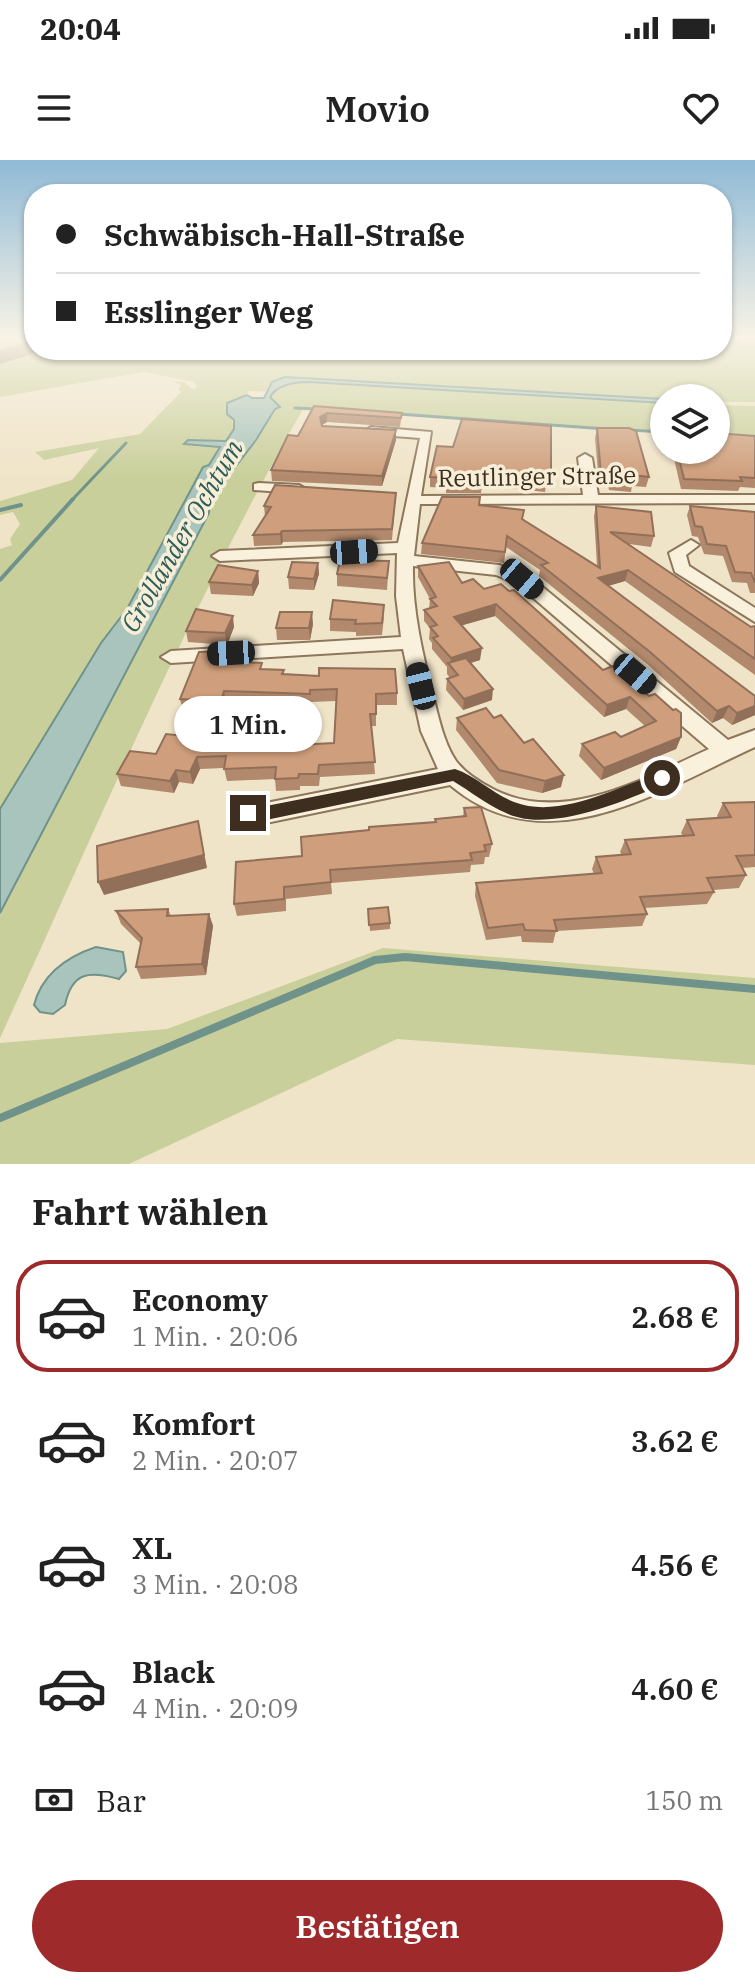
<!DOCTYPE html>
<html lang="de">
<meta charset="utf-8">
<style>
body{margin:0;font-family:"IBM Plex Serif",serif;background:#f6f6f6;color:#222;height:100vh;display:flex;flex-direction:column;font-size:30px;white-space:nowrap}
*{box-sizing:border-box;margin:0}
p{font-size:26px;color:#767676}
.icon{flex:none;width:44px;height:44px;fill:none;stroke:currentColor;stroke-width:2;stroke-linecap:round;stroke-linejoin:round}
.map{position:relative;height:1004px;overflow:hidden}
.sheet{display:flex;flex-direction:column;background:#fff;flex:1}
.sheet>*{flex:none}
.hud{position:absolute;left:24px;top:24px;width:708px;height:176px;border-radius:32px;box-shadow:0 2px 6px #0004;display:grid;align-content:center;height:176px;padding:0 32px;background:#fff}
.tools{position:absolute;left:650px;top:224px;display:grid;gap:16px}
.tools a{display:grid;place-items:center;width:80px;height:80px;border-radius:50%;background:#fff;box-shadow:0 2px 6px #0004;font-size:40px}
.end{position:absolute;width:36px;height:36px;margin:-18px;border:10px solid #3d2e20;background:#fff;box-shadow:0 0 0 4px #fff}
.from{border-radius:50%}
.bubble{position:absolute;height:56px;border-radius:28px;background:#fff;box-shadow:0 2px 6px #0004;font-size:26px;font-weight:600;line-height:56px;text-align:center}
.car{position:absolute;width:24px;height:48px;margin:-24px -12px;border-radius:10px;box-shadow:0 0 6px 2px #0007;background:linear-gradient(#222 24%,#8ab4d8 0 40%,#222 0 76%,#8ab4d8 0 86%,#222 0)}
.hud b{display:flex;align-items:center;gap:28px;height:76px;font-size:30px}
.hud b+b{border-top:2px solid #e0e0e0}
.hud i{width:20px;height:20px;background:#222}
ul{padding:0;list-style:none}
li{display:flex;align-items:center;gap:24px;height:112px;margin:0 16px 12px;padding:0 16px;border:4px solid transparent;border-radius:32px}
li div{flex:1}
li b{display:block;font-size:30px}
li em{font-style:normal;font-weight:600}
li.on{border-color:#9e2a2b}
li>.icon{width:72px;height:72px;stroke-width:1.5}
h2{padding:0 32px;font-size:36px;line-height:96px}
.pay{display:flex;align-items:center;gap:20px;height:88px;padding:0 32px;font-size:30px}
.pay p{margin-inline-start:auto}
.cta{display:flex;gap:16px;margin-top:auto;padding:16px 32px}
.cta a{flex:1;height:92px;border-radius:48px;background:#9e2a2b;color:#fff;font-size:32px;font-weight:600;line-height:92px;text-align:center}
.status{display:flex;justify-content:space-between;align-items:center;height:56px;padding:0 40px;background:#fff;direction:ltr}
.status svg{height:22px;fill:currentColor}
header{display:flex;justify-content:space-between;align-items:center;height:104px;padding:0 32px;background:#fff;font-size:36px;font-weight:600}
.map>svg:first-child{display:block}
.green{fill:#c9cf9b}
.water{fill:#a9c4bc;stroke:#6f938a;stroke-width:2}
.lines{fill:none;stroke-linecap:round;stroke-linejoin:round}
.stream-far2{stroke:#6f938a;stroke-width:3}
.stream-far1{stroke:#6f938a;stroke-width:4}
.stream{stroke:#6f938a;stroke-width:8}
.taxiway{fill:#968974;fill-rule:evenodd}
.minor-casing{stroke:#8d765c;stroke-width:4}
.minor{fill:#faf1dc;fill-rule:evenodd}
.wall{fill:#b2896c}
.shaded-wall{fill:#916f58}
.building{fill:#cf9f7d;stroke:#916f58;stroke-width:2}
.route{fill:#3d2e20}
.labels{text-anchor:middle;stroke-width:7;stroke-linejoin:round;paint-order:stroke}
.far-street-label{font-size:24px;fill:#3d2e20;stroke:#f7eed8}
.far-water-label{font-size:26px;font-style:italic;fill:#2f5d5a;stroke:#f7eed8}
</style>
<div class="status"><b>20:04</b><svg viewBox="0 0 49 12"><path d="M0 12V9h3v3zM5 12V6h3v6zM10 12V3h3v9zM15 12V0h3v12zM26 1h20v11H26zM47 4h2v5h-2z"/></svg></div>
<header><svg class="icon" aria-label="menu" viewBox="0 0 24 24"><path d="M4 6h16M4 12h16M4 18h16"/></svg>Movio<svg class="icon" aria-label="heart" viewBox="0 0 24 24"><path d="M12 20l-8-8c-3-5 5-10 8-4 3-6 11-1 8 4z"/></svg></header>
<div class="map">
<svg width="755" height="1004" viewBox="0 0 755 1004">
<rect width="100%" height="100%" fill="#f0e4c8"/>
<g class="green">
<polygon points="0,177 34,177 34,190 722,190 722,177 755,177 755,242 716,242 716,238 664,239 297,217 285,217 267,228 269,232 249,231 246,235 228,243 234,268 226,281 188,280 185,284 221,287 179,352 127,449 101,483 0,649 0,389 12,385 10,379 20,364 13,352 0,355 0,341 72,320 99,288 44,300 35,292 140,274 181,232 178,229 181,225 173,221 184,222 192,229 197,228 194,222 144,212 0,237"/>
<path d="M309,222L664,243V272L303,249C188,450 97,667 0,878V753L209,353L210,340L256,280L275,249L276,243L270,236L286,225Z"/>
<polygon points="716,245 755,246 755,277 716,275"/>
<polygon points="383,788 755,818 755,905 397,879 129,1004 0,1004 0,883 167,869"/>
</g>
<g class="water">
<path d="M285,217L664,239V243L309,222C295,222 278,224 270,237L280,247L275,249L256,280L210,340L209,353L0,753V649L101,483L127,449L203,307L209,305L220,287L184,284L188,280L226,281L234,269V260L227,254V243L247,235L252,238H264L272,222Z"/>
<path d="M96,787L123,792L126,811L119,819C90,811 72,811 65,845L53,854L40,852L34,845C42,814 66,797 96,787Z"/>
</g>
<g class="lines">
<g class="stream-far2">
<polyline points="295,248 316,249"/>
<polyline points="398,254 607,269"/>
<polyline points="629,270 664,272"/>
<polyline points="71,341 126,283"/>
</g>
<g class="stream-far1">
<polyline points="0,350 21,345"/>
<polyline points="0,420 73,339"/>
</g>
<polyline class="stream" points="0,958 375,800 405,797 755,829"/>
<polygon class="taxiway" points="34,179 34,190 42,191 0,204 0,190"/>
<defs>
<g id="minor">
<path d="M371,267L431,272L421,336L583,335L578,298L585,294L592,298L598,335H755V343L420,344L414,396L499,405L528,415L728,580L755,570V587C660,630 547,707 450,625L266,663L239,660L236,653L239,646L266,643L438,609L421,571L403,489L171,503L161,497L171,491L401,477L396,436L397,393L220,401L212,396L220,391L398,383L420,278L367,274L365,271ZM413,406L496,415L516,423L709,589C645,618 565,665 495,630C481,623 466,614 456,601C443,582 438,554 432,532C422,491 412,448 413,406Z"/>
<polygon points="259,323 299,325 306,329 299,333 254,330 254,324"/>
<polygon points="691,380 699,385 686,395 689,406 755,448 755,462 675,412 669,393"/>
</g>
</defs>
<use href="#minor" class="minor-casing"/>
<use href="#minor" class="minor"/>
</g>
<g class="wall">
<polygon points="314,246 402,253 400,267 327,262 322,265 396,280 382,326 272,321 271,310 298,276"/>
<polygon points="597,268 649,317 646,327 632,326 631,332 609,330 608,325 599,324 595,278"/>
<polygon points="755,276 755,328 740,327 738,331 681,329 672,290 716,290"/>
<polygon points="437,286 551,315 549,325 546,325 545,332 482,325 481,333 446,333 446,328 430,327 430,317"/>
<polygon points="396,333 392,380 283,382 281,385 254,386 253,375 265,356 264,346"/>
<polygon points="479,345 522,359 597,406 594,356 596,346 654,376 651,387 629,384 751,467 755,466 755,515 625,421 607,426 755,536 755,555 732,565 723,558 712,563 647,504 539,416 540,410 506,387 504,403 421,394 422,383"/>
<polygon points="690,346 755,352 755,433 750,433 747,423 732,422 723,396 704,394 698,377 692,376 687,355"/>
<polygon points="389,401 387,430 337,426 337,414"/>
<polygon points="318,403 319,414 314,430 289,429 288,417"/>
<polygon points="418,406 484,429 603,510 681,577 676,589 601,620 579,596 582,584 621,577 645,566 626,549 604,557 495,456 461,465 480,500 470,503 492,540 463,550 446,530 447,519 450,518 447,514 447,507 432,489 432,483 429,479 430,468 424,461 424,450 429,449 430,439 418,417"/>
<polygon points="258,411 259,423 253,436 211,434 209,422"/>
<polygon points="384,457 382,475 356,476 356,472 330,471 330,459"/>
<polygon points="313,464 310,480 277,480 276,468"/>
<polygon points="234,467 227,485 188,482 186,471"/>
<polygon points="217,491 218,495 244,497 245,502 263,509 284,510 284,515 397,533 397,545 376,545 376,566 371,566 375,614 320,617 319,626 300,626 300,630 276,631 275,619 227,621 224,608 200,609 193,624 179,622 174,633 121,626 117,614 156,594 207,584 239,583 262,578 298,585 334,583 336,541 311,542 311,546 226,543 223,553 183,551 180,539"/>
<polygon points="457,558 494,558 561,627 542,633 497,623 456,570"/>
<polygon points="755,642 755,707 742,708 746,715 739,728 713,730 714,732 707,744 645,748 647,754 642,766 556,771 553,783 522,782 521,776 486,780 475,736 476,723 594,714 592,709 596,697 622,695 620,692 625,680 683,676 681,673 687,660 718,658 717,656 723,643"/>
<polygon points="464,648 492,684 489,697 485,697 484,704 471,705 470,712 331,723 332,734 286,739 286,751 237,756 234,744 302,696 435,662 435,659 463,657"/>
<polygon points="168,749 171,756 209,754 213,766 206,815 141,819 136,807 141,784 121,764 116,751"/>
<polygon points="368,749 390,763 390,769 370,771"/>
</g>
<g class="shaded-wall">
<polygon points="327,253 327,262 320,266 320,257"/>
<polygon points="396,270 396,280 382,326 382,316"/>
<polygon points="282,371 283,382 281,385 280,374"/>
<polygon points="318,403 319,414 314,430 314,419"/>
<polygon points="628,410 625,421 595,430 598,418"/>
<polygon points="258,411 259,423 253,436 252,425"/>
<polygon points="496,444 495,456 453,468 454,457"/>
<polygon points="312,452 313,464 310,480 309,468"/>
<polygon points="233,456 234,467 227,485 225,473"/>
<polygon points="482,488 480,500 452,509 450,506 451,498"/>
<polygon points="493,529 492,540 463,550 464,539"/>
<polygon points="224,531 226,543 223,553 221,541"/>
<polygon points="630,537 626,549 604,557 607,545"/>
<polygon points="729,546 723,558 712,563 717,551"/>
<polygon points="755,546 755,555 732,565 737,553"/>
<polygon points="681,577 676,589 601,620 604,608"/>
<polygon points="197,597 200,609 193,624 190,612"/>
<polygon points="176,610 179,622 174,633 170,621"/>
<polygon points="564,615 561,627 542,633 545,621"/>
<polygon points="198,661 207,708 104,735 98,722"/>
<polygon points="209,754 213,766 206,815 202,804"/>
</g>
<g class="building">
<polygon points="314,246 402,253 401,258 327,253 320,257 322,266 396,270 382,316 271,310 288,275 298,276"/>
<polygon points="462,259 551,266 551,315 546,315 546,322 483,315 482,323 446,323 448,318 430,317 437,286 453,287"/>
<polygon points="597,268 629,268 636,271 649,317 632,315 633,321 611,319 610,315 601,314"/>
<polygon points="716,273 755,276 755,318 740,317 742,321 684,319 677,290 716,290"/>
<polygon points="275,325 396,333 392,369 282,371 280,374 253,375 271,347 264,346"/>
<polygon points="442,337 480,337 479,345 524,350 522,359 600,408 596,346 651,352 654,376 610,372 715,443 751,467 755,466 755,499 628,410 598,418 755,536 755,546 737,553 729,546 717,551 650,492 541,405 548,403 507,376 505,392 422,383"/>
<polygon points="690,346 755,352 755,423 751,413 735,412 726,386 707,384 702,367 695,366"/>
<polygon points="340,400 389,401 387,418 337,414"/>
<polygon points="292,402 318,403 314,419 288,417"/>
<polygon points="449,402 462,423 473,419 484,429 501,424 509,431 514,430 603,510 613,506 649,536 655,534 673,550 676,549 681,553 681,577 604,608 582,584 615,572 621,577 656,561 630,537 607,545 496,444 454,457 482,488 451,498 433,478 438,476 430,467 437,465 424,450 437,446 430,439 436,437 418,406"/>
<polygon points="218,405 258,411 252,425 209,422"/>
<polygon points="333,440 384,445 382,463 355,464 356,460 330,459"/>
<polygon points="196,449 233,456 225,473 186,471"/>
<polygon points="280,452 312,452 309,468 276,468"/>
<polygon points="217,491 216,495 244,497 242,502 262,503 260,509 284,510 282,514 319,516 319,508 395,509 397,533 376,534 376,554 370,554 375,602 319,605 318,614 299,614 298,618 275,619 276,607 224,609 226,596 197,597 190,612 176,610 170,621 117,614 130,591 156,594 166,574 206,578 203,584 239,583 240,576 262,575 261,578 297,577 297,585 334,583 337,529 310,530 310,534 224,531 221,541 180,539 199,492"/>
<polygon points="466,498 493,529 464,539 447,519 458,515 448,503"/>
<polygon points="486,548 494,558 501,555 524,583 533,579 564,615 545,621 499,610 457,558"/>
<polygon points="755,642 755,695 736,696 746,715 707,718 714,732 640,737 647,754 554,760 557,771 525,770 523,764 488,768 476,723 602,713 596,697 631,694 625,680 694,675 687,660 731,657 723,643"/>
<polygon points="481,647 492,684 484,685 486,691 470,693 472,700 330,710 331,722 284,727 284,739 234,744 236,702 302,696 301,677 369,670 369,667 436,662 435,659 466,656 464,648"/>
<polygon points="198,661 204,695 98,722 97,686"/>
<polygon points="388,747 390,763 369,765 368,749"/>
<polygon points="168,749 167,756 209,754 202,804 136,807 142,778 116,751"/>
</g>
<linearGradient id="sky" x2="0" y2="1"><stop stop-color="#8fbad6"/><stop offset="0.56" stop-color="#f8f3e6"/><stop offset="1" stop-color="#f8f3e6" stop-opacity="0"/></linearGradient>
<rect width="755" height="317" fill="url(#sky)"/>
<path class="route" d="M455,609C476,616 493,634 514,642C560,660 619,626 662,612L670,618L667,623C626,640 551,674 506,653C487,645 470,631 453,621L266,660H248L240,653L248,647L266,646Z"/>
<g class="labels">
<g class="far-street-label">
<text transform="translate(537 317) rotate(-1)" y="8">Reutlinger Straße</text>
</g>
<g class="far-water-label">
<text transform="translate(182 376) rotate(-60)" y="9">Grollander Ochtum</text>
</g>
</g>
</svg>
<div class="tools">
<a><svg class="icon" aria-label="layers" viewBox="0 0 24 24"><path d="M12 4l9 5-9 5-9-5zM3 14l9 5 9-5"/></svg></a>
</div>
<i class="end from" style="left:662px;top:618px"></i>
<i class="end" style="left:248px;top:653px"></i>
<div class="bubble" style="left:174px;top:536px;width:148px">1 Min.</div>
<i class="car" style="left:354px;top:392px;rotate:86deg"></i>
<i class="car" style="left:522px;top:419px;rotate:130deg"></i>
<i class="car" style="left:231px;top:493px;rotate:267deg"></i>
<i class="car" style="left:635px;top:514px;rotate:130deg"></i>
<i class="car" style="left:421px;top:526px;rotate:346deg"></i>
<div class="hud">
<b><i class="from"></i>Schwäbisch-Hall-Straße</b>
<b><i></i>Esslinger Weg</b>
</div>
</div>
<section class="sheet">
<h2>Fahrt wählen</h2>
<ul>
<li class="on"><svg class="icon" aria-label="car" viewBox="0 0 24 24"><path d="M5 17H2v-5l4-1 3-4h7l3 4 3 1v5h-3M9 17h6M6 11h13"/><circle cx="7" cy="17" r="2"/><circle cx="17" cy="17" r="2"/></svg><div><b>Economy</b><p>1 Min. · 20:06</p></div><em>2.68 €</em></li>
<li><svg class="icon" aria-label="car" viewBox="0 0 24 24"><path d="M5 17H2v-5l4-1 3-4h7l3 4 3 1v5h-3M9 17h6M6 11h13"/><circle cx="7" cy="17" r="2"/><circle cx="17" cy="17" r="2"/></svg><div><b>Komfort</b><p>2 Min. · 20:07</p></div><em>3.62 €</em></li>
<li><svg class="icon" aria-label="car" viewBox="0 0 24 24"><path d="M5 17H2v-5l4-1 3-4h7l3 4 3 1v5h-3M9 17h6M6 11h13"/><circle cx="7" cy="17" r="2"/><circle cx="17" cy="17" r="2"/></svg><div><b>XL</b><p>3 Min. · 20:08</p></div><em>4.56 €</em></li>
<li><svg class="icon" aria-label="car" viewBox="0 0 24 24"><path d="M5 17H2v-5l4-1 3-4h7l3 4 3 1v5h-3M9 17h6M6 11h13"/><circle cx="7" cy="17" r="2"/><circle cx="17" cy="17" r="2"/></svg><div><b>Black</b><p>4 Min. · 20:09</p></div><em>4.60 €</em></li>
</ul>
<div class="pay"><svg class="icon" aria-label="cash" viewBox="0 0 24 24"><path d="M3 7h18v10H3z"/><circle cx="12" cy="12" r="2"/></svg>Bar<p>150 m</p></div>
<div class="cta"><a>Bestätigen</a></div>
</section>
